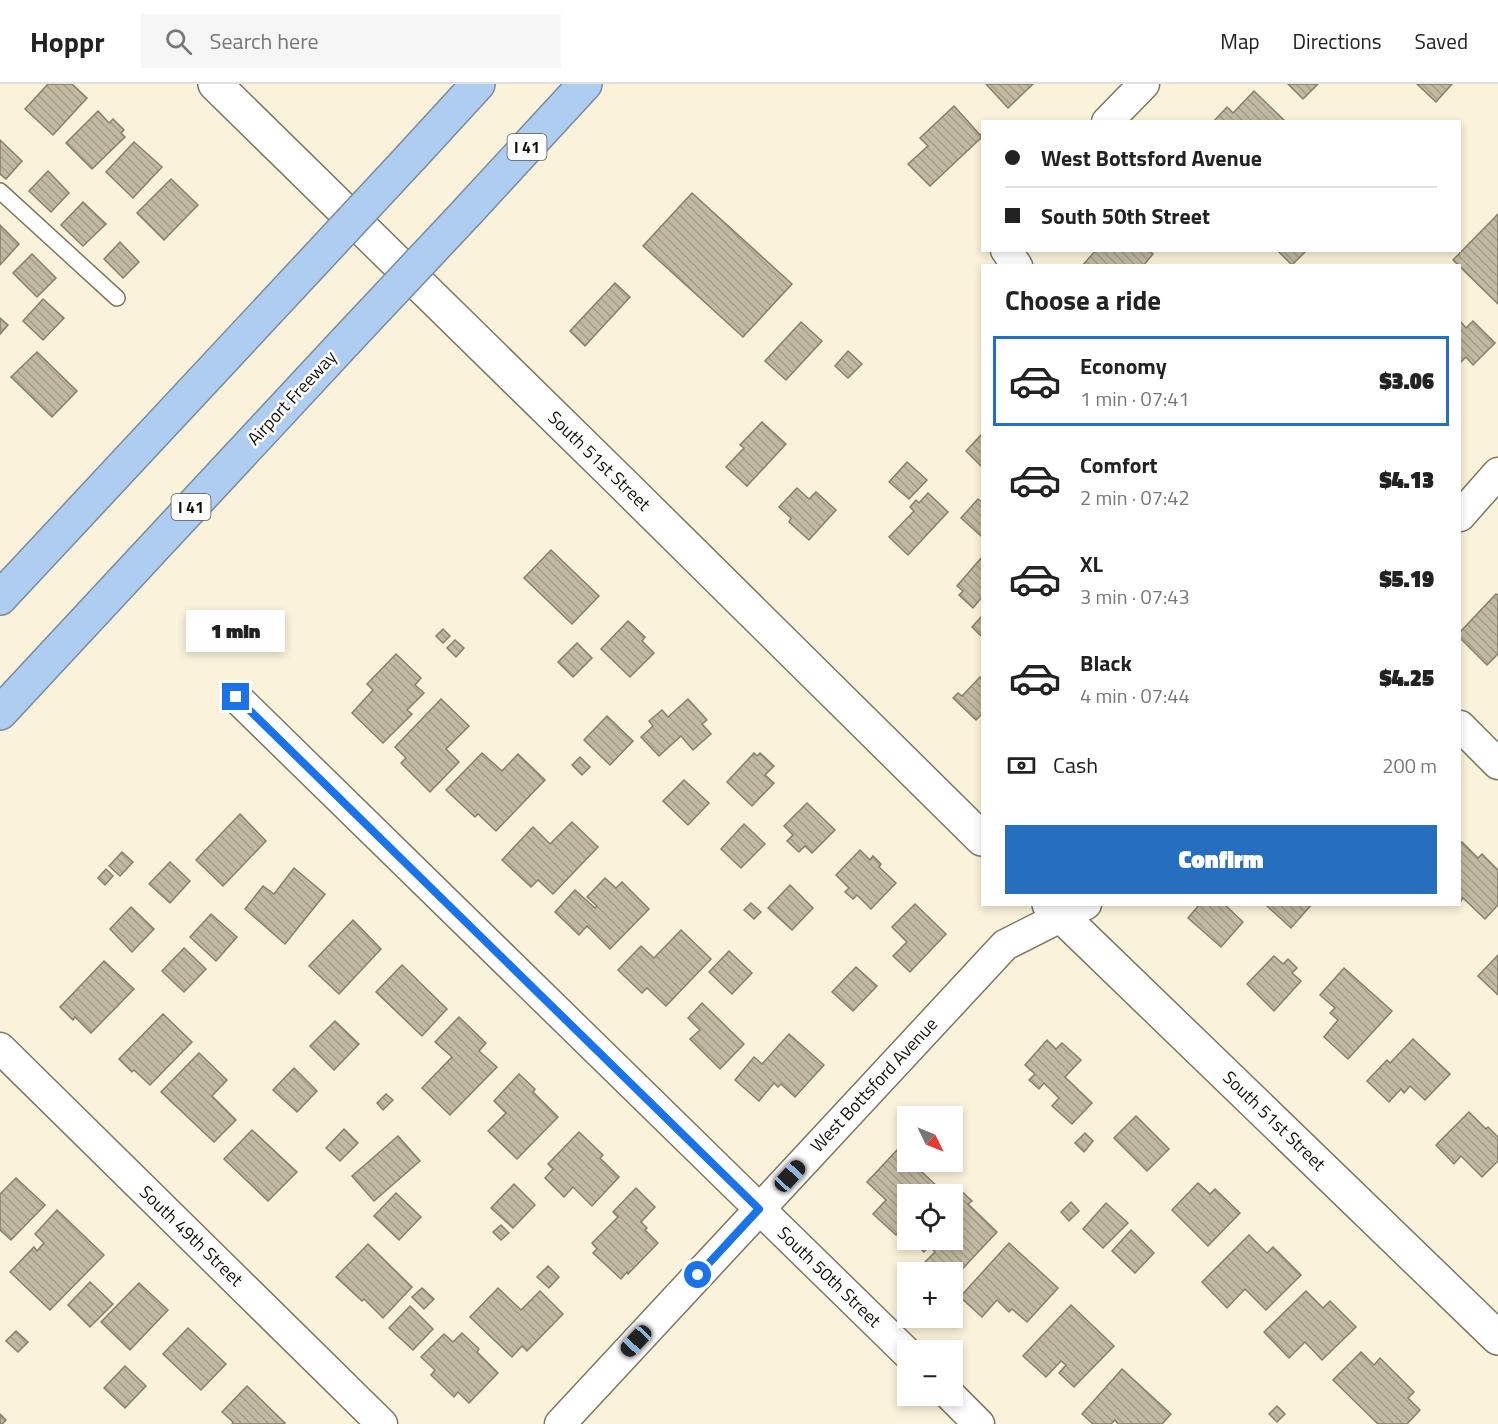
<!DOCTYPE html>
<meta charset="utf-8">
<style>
body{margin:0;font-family:"Titillium Web",sans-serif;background:#f6f6f6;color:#222;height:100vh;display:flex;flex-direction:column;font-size:22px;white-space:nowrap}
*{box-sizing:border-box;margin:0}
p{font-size:20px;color:#767676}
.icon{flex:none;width:33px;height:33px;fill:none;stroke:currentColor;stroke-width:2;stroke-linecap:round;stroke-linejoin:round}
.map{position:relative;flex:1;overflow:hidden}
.details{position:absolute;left:981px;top:180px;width:480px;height:642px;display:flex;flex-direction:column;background:#fff;border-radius:0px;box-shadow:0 3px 9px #0003}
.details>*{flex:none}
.top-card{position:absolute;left:981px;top:36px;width:480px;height:132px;border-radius:0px;box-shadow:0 3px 9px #0003;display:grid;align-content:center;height:132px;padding:0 24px;background:#fff}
.needle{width:39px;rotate:133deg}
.buttons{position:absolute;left:897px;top:1022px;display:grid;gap:12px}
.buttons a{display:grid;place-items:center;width:66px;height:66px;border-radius:0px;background:#fff;box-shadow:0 3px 9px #0003;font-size:30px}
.end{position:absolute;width:27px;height:27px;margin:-14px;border:8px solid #1a73e8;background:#fff;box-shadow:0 0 0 3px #fff}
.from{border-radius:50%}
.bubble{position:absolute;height:42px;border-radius:0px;background:#fff;box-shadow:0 3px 9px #0003;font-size:20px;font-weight:800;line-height:42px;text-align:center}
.car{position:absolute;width:18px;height:36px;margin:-18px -9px;border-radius:8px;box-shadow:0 0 4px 2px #0007;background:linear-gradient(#222 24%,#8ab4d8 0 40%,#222 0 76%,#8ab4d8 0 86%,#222 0)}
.top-card b{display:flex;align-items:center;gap:21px;height:57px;font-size:22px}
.top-card b+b{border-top:2px solid #e0e0e0}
.top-card i{width:15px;height:15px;background:#222}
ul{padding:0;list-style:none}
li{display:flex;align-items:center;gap:18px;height:90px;margin:0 12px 9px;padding:0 12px;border:3px solid transparent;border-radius:0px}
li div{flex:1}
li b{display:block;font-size:22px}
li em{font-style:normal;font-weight:800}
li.current{border-color:#266fbf}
li>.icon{width:54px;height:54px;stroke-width:1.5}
h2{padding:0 24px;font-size:27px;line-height:72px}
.pay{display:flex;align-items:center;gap:15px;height:66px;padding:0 24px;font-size:22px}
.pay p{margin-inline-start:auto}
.button{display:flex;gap:12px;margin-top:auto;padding:12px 24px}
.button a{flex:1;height:69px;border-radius:0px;background:#266fbf;color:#fff;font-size:24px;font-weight:800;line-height:69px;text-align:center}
header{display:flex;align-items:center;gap:36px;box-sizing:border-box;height:84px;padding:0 30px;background:#fff;border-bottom:2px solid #e0e0e0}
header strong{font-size:28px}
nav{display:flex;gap:33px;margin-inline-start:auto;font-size:21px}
.search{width:420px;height:54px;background:#f6f6f6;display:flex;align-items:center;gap:15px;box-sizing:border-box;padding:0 21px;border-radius:0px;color:#767676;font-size:22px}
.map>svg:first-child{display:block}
.building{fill:url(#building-back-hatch);stroke:#867f69;stroke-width:1.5}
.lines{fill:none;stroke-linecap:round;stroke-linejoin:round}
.service-casing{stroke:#7e7661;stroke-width:18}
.minor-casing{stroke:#7e7661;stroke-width:33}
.tertiary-casing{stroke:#7e7661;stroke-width:36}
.motorway-casing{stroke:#788b9f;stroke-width:36}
.service{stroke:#fff;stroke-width:15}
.minor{stroke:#fff;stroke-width:30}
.tertiary{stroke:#fff;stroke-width:33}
.motorway{stroke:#afcdf1;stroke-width:33}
.motorway-bridge-casing{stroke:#788b9f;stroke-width:36;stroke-linecap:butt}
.motorway-bridge{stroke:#afcdf1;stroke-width:33}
.route{stroke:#1a73e8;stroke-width:8}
.labels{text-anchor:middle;stroke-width:5;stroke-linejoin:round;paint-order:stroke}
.shield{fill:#fff;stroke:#5a5852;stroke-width:1.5}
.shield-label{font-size:16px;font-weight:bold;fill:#131008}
.street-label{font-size:18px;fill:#131008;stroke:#fff}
</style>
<header>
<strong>Hoppr</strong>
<div class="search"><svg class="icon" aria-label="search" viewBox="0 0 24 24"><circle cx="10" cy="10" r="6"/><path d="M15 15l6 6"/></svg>Search here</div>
<nav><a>Map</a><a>Directions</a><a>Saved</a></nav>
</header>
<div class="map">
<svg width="1498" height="1340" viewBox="0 0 1498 1340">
<defs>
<pattern id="building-back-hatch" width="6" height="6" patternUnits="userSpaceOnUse" patternTransform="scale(1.5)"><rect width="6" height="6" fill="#c1b9a1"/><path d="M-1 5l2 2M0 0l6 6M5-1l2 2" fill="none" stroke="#a59e89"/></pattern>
</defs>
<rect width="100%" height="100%" fill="#faf2da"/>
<g class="building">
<polygon points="48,0 72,0 87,14 53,51 25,25"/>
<polygon points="986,0 1033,0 1008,24"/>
<polygon points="1288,0 1318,0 1303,15"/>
<polygon points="1417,0 1452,0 1436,18"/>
<polygon points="1254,7 1286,38 1213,38 1227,23 1233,29"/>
<polygon points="954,22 982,53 930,102 908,80 928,62 920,54"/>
<polygon points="98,27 109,39 113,35 124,46 121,49 125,53 92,85 66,59"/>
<polygon points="0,56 22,77 6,95 0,90"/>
<polygon points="134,58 162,83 133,114 106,88"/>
<polygon points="48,87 69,109 51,128 29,107"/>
<polygon points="171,95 198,121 164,156 137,129"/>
<polygon points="692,109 792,200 743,253 643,162"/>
<polygon points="83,118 106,140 83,162 61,141"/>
<polygon points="1498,130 1498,220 1453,176"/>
<polygon points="0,141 19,160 0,181"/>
<polygon points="120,158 139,178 123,194 104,175"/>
<polygon points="1096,166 1149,166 1153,170 1143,182 1082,182"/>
<polygon points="1277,166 1307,166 1292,181"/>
<polygon points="32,170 56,194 37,213 13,189"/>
<polygon points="615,199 630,213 585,262 570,247"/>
<polygon points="43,215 64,234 43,256 23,237"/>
<polygon points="0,234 8,241 0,250"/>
<polygon points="1460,237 1466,244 1473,237 1495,259 1473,281 1466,273 1460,279"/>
<polygon points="801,238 822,257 786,296 765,277"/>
<polygon points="848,267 862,280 848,294 835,282"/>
<polygon points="37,268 77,307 52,333 11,293"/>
<polygon points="762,338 786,360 747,402 726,383 744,364 740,361"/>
<polygon points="982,350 982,383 966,367"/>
<polygon points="907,378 927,396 909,415 889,398"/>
<polygon points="797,404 809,415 816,408 836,426 809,456 789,438 791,434 779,423"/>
<polygon points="928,409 948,428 908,471 889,453 914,427 910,423 916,416 919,419"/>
<polygon points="978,415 982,418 982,451 981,452 961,434"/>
<polygon points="551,466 599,512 572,540 524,494"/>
<polygon points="982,473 982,513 973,524 959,511 963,507 957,502"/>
<polygon points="1496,510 1498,511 1498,570 1487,581 1460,554 1460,548"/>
<polygon points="982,532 982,553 972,543"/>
<polygon points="628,537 645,553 642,557 654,569 630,593 601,565"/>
<polygon points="443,545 450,552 443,559 436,552"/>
<polygon points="455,556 464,564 456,573 447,564"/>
<polygon points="577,559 592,574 573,593 558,578"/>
<polygon points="396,570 421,594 415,601 424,609 407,626 412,630 383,659 352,629 373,606 367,600"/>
<polygon points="980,593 982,595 982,630 976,636 953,614 958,609 962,612"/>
<polygon points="441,615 469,642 446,665 459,678 430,708 401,679 406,674 395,663"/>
<polygon points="688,615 707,636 702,640 711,650 693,666 681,652 659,672 641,653 653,642 649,637 662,626 668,633"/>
<polygon points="607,632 633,657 610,681 584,656"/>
<polygon points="482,669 502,687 518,670 545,696 496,747 478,730 475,733 446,706"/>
<polygon points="754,669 757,672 760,669 774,682 765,691 774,699 752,722 727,698"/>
<polygon points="580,673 590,683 582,691 572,681"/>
<polygon points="684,696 709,719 688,741 663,717"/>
<polygon points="807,719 835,746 812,769 805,762 799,768 787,757 793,751 784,742"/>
<polygon points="240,730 266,757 223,802 196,776"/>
<polygon points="572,738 598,763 553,810 538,796 531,803 502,776 533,743 550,760"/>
<polygon points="744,740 765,760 741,784 721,765"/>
<polygon points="1462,758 1478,774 1482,770 1498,786 1498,821 1485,835 1463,814 1461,817 1460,815 1460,761"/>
<polygon points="860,766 870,776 873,772 881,780 879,783 896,799 871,825 857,811 853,815 845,808 849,804 836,791"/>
<polygon points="122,768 133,778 120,792 109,782"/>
<polygon points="170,778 190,797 170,819 149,800"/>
<polygon points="294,784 325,810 285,860 245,825 263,802 274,810"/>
<polygon points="106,785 113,792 105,801 98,794"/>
<polygon points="605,794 616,804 622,798 649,825 610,865 587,842 579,851 555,828 575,806 595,824 597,822 587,813"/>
<polygon points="790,801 813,824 792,846 768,824"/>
<polygon points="751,819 761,828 754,835 744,826"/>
<polygon points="915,820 946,850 910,888 893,872 907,858 892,843"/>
<polygon points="1200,820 1224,820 1243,838 1221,863 1188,834"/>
<polygon points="1268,820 1312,820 1291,844 1267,822"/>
<polygon points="131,823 154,845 132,868 110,845"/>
<polygon points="211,830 237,853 216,877 190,853"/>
<polygon points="353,836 381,865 339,910 309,882"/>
<polygon points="681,846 711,875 666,922 647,904 642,909 618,886 641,862 654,874"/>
<polygon points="184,864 206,885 184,908 162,887"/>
<polygon points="729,867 752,889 732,910 709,888"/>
<polygon points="1498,871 1498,911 1478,892"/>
<polygon points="1274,872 1283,880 1288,875 1297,884 1292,889 1301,897 1274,927 1247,900"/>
<polygon points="104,877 134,905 91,949 75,933 73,936 60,923"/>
<polygon points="402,881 447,925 422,952 376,908"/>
<polygon points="856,883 877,902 853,927 832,908"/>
<polygon points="1344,884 1392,927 1348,975 1324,953 1338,936 1330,929 1335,924 1320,911"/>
<polygon points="702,919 744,960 720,985 690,955 700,946 688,934"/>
<polygon points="163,930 192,958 150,1001 134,986 132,988 119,975"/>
<polygon points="459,933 486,959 479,967 497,983 450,1031 422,1004 452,973 435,958"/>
<polygon points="335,937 359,960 334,986 310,962"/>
<polygon points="789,950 824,981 795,1013 781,1000 778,1003 774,999 759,1017 735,996 754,973 762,980"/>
<polygon points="1413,955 1450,990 1425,1016 1410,1002 1404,1009 1401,1005 1389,1018 1367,997 1387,976 1390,979"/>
<polygon points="1047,956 1056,965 1062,959 1081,976 1065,993 1092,1019 1072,1040 1052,1022 1059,1014 1044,999 1039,1005 1029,996 1035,990 1025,981"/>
<polygon points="199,969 227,996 212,1012 236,1036 214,1058 161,1008"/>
<polygon points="294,984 317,1007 297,1028 273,1006"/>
<polygon points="519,990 535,1005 533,1008 558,1033 517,1075 488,1047 506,1029 494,1017"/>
<polygon points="386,1010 393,1016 383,1026 377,1019"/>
<polygon points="1469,1028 1486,1045 1488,1043 1498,1053 1498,1077 1482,1093 1461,1072 1454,1080 1436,1061"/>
<polygon points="1136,1032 1169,1065 1147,1087 1114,1054"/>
<polygon points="344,1045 358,1059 340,1077 326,1064"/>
<polygon points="252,1046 297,1088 268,1117 224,1075"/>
<polygon points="579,1048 603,1071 600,1074 619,1093 592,1122 573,1103 564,1113 545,1094 553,1085 548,1080"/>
<polygon points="1085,1049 1093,1057 1084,1068 1075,1059"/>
<polygon points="398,1052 420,1077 374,1117 352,1092"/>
<polygon points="897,1066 908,1075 908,1077 910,1077 939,1104 933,1110 908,1110 908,1138 896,1151 873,1130 886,1116 867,1098"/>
<polygon points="16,1094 45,1121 11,1156 0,1146 0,1110"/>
<polygon points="1198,1099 1210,1110 1215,1105 1240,1129 1208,1162 1172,1126"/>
<polygon points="514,1100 535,1121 513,1144 491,1124"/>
<polygon points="636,1104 655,1123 641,1138 647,1144 645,1146 658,1159 628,1190 627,1188 621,1195 593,1169 597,1165 592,1159 618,1133 613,1128"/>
<polygon points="958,1104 972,1117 968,1120 997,1148 952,1196 952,1188 934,1188 924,1179 935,1168 929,1162 924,1168 910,1155 952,1155 952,1110"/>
<polygon points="396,1109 421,1133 399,1156 374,1132"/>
<polygon points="1071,1118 1079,1127 1069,1137 1061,1128"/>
<polygon points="1106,1119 1128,1139 1103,1164 1083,1145"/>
<polygon points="57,1126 104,1171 50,1226 10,1188 34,1163 37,1167 44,1159 35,1150"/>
<polygon points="501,1141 509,1149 501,1156 493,1148"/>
<polygon points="1131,1146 1154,1169 1135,1189 1112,1167"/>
<polygon points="1249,1151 1267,1169 1273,1163 1301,1191 1266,1226 1245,1205 1227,1224 1202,1198"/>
<polygon points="1009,1159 1058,1204 1027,1238 1012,1225 1009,1228 997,1216 982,1233 960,1213"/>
<polygon points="368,1160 412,1203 383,1234 364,1215 362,1217 336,1193"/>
<polygon points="548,1182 559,1193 549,1204 537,1193"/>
<polygon points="90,1198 113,1220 90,1243 68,1221"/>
<polygon points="139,1199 168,1226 130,1266 101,1238"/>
<polygon points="422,1204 434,1215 424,1225 412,1213"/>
<polygon points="498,1204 521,1226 540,1207 563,1230 527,1267 522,1262 512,1273 470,1233"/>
<polygon points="1306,1207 1323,1224 1330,1217 1356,1243 1322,1276 1305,1258 1289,1274 1264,1248"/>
<polygon points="1071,1221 1114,1262 1074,1303 1059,1289 1066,1281 1061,1277 1046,1293 1023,1272"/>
<polygon points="410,1222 433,1245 413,1266 389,1244"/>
<polygon points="188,1244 226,1280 201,1306 163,1270"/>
<polygon points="16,1247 28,1258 18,1268 6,1257"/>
<polygon points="462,1249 479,1265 477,1268 498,1289 469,1319 458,1308 454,1313 431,1291 435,1286 421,1273 444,1250 453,1258"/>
<polygon points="1361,1268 1374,1281 1380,1274 1414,1308 1408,1314 1420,1326 1407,1340 1378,1340 1333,1296"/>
<polygon points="125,1282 146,1302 125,1324 104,1304"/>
<polygon points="1122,1285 1171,1330 1162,1340 1118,1340 1115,1336 1111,1340 1093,1340 1082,1330"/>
<polygon points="247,1302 285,1339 283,1340 232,1340 233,1338 222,1328"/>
<polygon points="1277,1322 1285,1330 1277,1338 1269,1330"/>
<polygon points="0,1330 6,1336 2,1340 0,1340"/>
</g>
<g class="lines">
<defs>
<polyline id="service" points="0,107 117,214"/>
<g id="minor">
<polyline points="1107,38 1144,0"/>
<polyline points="1006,166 1017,182"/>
<polyline points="1460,432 1498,389"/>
<polyline points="236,613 908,1270"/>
<polyline points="1460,642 1498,680"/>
<polyline points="0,964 382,1340"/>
<polyline points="950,1311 979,1340"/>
<polyline points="560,1340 1005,861 1086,820"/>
</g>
<g id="tertiary">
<polyline points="215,0 622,399 982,755"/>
<polyline points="1049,820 1498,1254"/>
</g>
<g id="motorway">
<polyline points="412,72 478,0"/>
<polyline points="469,126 585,0"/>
<polyline points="0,514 291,202"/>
<polyline points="0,629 346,257"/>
</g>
</defs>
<use href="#service" class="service-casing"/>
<use href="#minor" class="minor-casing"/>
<use href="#tertiary" class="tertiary-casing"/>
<use href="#motorway" class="motorway-casing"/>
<use href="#service" class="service"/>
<use href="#minor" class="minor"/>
<use href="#tertiary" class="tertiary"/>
<use href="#motorway" class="motorway"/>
<defs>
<g id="motorway-bridge">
<polyline points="291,202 412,72"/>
<polyline points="346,257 469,126"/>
</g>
</defs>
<use href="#motorway-bridge" class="motorway-bridge-casing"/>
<use href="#motorway-bridge" class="motorway-bridge"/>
</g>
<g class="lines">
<polyline class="route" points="236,613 759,1125 698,1191"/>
</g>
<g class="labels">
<g class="shield">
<rect x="507.5" y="50" width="39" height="26" rx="4.5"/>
<rect x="171.5" y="410" width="39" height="26" rx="4.5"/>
</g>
<g class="shield-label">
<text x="527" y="69">I 41</text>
<text x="191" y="429">I 41</text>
</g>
<g class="street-label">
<text transform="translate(292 314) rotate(-47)" y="6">Airport Freeway</text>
<text transform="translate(599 377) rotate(44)" y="6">South 51st Street</text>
<text transform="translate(874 1001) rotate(-47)" y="6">West Bottsford Avenue</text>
<text transform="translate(1274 1037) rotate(44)" y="6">South 51st Street</text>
<text transform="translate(191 1152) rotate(44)" y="6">South 49th Street</text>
<text transform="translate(829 1193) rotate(44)" y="6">South 50th Street</text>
</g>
</g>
</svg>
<div class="buttons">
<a><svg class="needle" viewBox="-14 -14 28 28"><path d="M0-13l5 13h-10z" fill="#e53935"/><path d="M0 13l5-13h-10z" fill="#767676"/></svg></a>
<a><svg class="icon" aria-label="locate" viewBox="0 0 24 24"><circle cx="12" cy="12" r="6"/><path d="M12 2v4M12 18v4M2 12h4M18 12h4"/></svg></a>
<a>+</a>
<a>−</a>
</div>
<i class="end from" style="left:698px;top:1191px"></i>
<i class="end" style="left:236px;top:613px"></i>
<div class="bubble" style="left:186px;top:526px;width:99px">1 min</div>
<i class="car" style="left:790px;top:1092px;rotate:43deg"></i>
<i class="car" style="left:636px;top:1257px;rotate:223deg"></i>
<div class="top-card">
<b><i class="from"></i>West Bottsford Avenue</b>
<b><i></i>South 50th Street</b>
</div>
<section class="details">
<h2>Choose a ride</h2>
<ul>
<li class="current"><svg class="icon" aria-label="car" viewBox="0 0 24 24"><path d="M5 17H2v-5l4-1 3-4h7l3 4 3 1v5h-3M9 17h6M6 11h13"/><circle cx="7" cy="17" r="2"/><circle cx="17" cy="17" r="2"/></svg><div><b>Economy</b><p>1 min · 07:41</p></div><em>$3.06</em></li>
<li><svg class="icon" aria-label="car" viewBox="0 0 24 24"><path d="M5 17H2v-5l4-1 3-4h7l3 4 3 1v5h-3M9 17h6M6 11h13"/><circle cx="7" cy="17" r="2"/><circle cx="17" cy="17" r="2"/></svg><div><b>Comfort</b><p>2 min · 07:42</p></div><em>$4.13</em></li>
<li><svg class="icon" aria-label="car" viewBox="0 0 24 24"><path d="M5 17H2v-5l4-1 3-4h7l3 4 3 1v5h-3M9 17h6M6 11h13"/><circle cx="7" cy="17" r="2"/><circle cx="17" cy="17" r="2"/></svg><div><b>XL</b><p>3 min · 07:43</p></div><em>$5.19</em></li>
<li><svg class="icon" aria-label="car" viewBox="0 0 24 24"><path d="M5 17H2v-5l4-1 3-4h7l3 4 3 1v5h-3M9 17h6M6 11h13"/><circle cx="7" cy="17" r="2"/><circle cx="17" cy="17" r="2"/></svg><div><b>Black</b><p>4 min · 07:44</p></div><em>$4.25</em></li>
</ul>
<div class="pay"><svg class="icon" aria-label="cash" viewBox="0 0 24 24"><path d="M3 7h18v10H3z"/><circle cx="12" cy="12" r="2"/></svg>Cash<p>200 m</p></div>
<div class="button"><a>Confirm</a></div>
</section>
</div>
